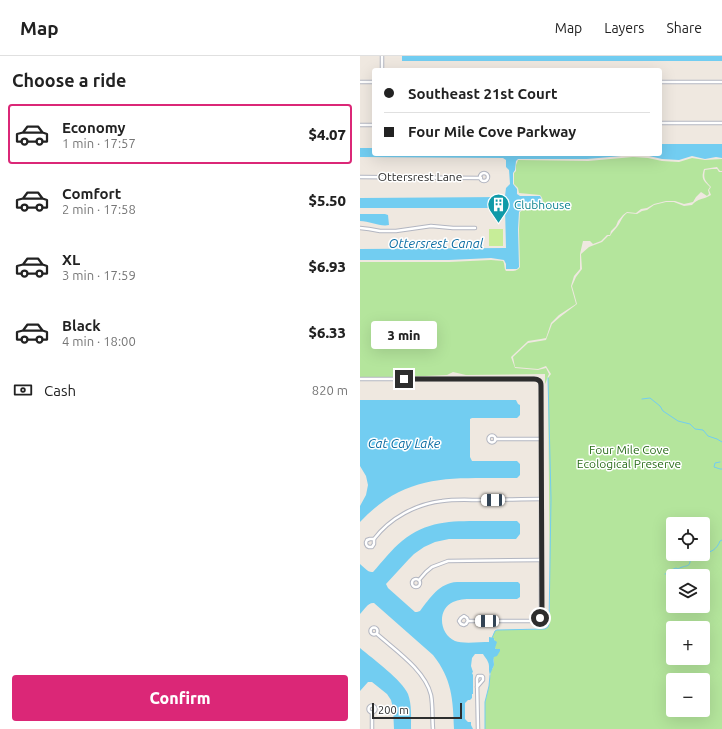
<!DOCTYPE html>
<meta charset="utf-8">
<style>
body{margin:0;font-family:Ubuntu,sans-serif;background:#f6f6f6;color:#222;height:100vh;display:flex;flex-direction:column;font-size:15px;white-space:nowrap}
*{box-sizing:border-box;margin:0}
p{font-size:13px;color:#767676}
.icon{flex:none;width:22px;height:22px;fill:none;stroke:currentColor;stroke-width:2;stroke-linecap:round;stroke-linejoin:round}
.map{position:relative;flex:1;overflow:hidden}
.sheet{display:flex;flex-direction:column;background:#fff;width:360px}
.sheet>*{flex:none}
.hud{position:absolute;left:12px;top:12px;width:290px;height:88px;border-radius:4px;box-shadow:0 4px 16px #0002;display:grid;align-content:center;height:88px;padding:0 12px;background:#fff}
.buttons{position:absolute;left:306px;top:461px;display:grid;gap:8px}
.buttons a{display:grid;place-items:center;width:44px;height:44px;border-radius:4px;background:#fff;box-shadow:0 4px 16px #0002;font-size:20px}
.scale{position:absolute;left:12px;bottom:10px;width:90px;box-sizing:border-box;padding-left:4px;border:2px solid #2d2d2d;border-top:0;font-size:11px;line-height:14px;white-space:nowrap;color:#2d2d2d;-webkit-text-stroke:3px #fff;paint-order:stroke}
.end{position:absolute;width:18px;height:18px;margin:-9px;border:5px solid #2d2d2d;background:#fff;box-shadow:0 0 0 2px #fff}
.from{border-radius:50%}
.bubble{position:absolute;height:28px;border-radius:4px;background:#fff;box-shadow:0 4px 16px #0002;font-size:13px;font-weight:800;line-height:28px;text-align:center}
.car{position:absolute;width:12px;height:24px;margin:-12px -6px;border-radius:5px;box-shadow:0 0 3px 1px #0007;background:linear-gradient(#fff 24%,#345 0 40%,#fff 0 76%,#345 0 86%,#fff 0)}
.hud b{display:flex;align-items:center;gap:14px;height:38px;font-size:15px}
.hud b+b{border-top:1px solid #e0e0e0}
.hud i{width:10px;height:10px;background:#222}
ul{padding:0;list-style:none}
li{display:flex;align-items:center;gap:12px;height:60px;margin:0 8px 6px;padding:0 4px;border:2px solid transparent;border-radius:4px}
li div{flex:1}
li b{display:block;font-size:15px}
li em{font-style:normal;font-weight:800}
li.selected{border-color:#db2777}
li>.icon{width:36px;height:36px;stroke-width:1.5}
h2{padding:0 12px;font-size:18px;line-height:48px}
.pay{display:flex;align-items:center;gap:10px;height:44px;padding:0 12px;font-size:15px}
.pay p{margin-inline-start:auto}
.primary-button{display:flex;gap:8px;margin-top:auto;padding:8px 12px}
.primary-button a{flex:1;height:46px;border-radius:4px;background:#db2777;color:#fff;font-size:16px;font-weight:800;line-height:46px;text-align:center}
header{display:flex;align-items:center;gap:24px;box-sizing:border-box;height:56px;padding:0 20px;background:#fff;border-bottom:1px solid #e0e0e0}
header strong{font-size:19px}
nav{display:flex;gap:22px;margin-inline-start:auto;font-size:14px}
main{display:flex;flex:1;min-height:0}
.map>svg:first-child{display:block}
.green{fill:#b4e59c;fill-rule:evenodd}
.pitch{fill:#c7ed98}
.water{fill:#72cdf1}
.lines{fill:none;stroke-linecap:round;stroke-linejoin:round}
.stream{stroke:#72cdf1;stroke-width:1}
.minor-casing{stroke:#b3b6c1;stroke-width:4.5}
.minor{stroke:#fff;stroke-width:2.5}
.route{stroke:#2d2d2d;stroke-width:5}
.labels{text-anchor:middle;stroke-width:3;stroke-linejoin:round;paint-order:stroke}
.street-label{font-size:12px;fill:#2d2d2d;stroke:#fff}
.culture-label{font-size:12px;fill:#0d838f;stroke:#fff;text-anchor:start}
.park-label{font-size:12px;fill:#2a6d1a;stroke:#fff}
.water-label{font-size:13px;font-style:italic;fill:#0b6da3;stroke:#fff}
</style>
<header>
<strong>Map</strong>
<nav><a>Map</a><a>Layers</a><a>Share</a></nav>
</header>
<main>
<section class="sheet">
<h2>Choose a ride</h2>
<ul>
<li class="selected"><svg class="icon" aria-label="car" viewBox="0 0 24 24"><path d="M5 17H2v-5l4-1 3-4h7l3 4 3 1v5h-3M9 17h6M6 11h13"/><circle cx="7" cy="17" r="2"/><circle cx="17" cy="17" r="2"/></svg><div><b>Economy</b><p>1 min · 17:57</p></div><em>$4.07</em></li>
<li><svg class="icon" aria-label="car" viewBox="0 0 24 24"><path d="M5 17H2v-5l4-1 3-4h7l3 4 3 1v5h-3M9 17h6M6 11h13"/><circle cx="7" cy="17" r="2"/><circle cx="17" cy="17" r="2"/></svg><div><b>Comfort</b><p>2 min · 17:58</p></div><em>$5.50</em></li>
<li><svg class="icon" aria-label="car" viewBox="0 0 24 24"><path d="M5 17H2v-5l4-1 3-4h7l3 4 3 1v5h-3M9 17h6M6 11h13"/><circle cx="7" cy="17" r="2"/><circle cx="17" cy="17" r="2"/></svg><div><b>XL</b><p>3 min · 17:59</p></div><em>$6.93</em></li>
<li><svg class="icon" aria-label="car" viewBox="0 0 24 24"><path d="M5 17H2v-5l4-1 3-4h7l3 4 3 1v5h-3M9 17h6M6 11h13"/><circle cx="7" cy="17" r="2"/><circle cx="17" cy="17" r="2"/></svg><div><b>Black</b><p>4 min · 18:00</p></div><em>$6.33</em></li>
</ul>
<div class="pay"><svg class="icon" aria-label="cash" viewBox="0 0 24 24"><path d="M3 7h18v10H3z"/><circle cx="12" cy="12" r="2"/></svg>Cash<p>820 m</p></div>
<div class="primary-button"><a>Confirm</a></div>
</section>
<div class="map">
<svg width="362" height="673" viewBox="0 0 362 673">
<rect width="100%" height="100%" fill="#efe8e0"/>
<g class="green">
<path d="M273,101L288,102L302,105L319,106L332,102L345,104L362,103V115H360L357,111L344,113C341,123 343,124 350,131L348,134L349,138L347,140L341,136L336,141L333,146L324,148L315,145H306L294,148L287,152L281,153L276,157L267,156L263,159L258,165L256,170L251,175L250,179H247L241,185L233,188L230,185H223L220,198V213L214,220L211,230L216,248L199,259L191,267L186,282L181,283L168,285L151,301L155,312L178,314L186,312L189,318C187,321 187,325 185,328V318L106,319L93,316L87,319L0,323V206H89L131,204L143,205C145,208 144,213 146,215C151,215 157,216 160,211L159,173L160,156C167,150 174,154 182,152C184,147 183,142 180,139L159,137L158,132L154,128V117L156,115V109L158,104L228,105Z"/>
<path d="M352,113H357L359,116H362V673H125V646L129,630L131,614L133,612L134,606L133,602L138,593H136L135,592V590L134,582H132L135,575L138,574L185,573L188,571C191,561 189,550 190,540L188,322L191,318L186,310L178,313L155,311L153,301L168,287L186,284L192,268L200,261L217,248L212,230L216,221L222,213L221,198L229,191L242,186L248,180H250C252,176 254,175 257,171C261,166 261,162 267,157L277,158L282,155L287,154L294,149L306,146H314L324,150L332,149C338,142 343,144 351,139L349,134L351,131C345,124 343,123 345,114ZM313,468H343V498H313ZM313,520H343V550H313ZM313,572H343V602H313ZM313,624H343V654H313Z"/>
</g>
<rect class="pitch" x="129" y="173" width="14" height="17"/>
<g class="water">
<rect x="42" y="0" width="320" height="5"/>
<path d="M300,88H362V102L356,101L345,103L332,100L319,104L302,103L289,100L273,99L227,103H158L156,105L155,114L153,117V128L157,133V138L160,140H180C182,143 182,146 181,150C172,153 167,147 159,156L158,173L159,211L157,213H146V208L144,204L131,202L89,204H0V193L146,192L145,152H0V142L143,141L145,140L146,132L150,128L149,114L146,111V104L143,102L0,101V92H14V98H300Z"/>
<path d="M0,158H25L28,159L29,169C20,171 10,165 0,165Z"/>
<path d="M0,344H156L158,348L160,349V359L157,362H112L110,363V401L112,405H157L160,408V419L157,422C93,423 48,415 0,466V450L6,439L8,429L6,420L0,410Z"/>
<path d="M157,465L160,468V478L156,483H89L75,486L64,491L54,498L49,503L26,528L28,532L55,556H57L60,555C70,542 79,527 97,526H158L160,528V541L157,543C145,543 133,543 121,543C112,543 101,542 93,546C77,553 79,578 95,585C102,588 120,586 129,586V581L134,582V584L137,586L135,592L136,593H140V595L137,600L134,601C133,603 134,606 134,609C133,612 131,615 130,619C128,614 130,610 128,606C127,603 124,600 123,598H115L112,602L111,610L113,616L112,617L113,619V638H112V642L110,644H108L105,647V663L108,666H111V669L113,673H94C93,643 92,623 73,599L14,547C8,546 4,554 0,558V508C4,511 8,517 13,516C22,506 32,493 42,485C66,465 91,465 120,465C133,465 145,465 157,465Z"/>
<path d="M0,592C13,603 42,624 48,638C52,649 51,662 51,673H34L33,652L31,644L27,638L12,626H8L0,635Z"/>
</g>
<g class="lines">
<g class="stream">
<polyline points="282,343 290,342 300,350 303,355 318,365 330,368 335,373 343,374 348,380 357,383 362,386"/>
<polyline points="360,406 355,407 354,411 360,413 362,413"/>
<path d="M343,497C351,497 357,493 360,485L362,484"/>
<path d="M305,518L310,517L311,514L316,512L318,513C326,508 331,513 330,501L331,498"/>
<polyline points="132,582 135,575 137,574 185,573 188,571 189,568 191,443 188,322"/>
<polyline points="125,673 125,646 129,630 130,619"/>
</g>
<defs>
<g id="minor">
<polyline points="22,0 22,14"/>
<polyline points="0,26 14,26"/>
<polyline points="300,26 362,26"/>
<polyline points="300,67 362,67"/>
<polyline points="0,69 14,69"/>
<circle cx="124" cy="121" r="4"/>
<polyline points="0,121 121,122"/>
<polyline points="0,172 9,173 20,175 36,175 71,170 93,172 115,172"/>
<polyline points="0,323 177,323 180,326 181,331 181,560 179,563 175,565 108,565 107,562 104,560 101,562 99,565 101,568 104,569 106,568 108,565"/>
<circle cx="132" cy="383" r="3.5"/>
<polyline points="135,383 181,383"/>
<path d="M10,483H14V488L12,491H9C6,490 5,487 7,484Z"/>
<path d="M14,483C30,462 56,448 82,445C95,443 109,444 122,444C142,444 162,443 181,443"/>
<circle cx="56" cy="527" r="4"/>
<polyline points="59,524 66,516 72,511 88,505 181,504"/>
<circle cx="14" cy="575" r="3.5"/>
<path d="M17,578C35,594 65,614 71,639C73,650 72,662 73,673"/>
<polyline points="117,631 123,624 123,621 122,620 118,620 117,623 118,673"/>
<circle cx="12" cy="653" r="3.5"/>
<polyline points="12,657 12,673"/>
</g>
</defs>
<use href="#minor" class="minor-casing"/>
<use href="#minor" class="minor"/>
</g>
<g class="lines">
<path class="route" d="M44,323H174C178,323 181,325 181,329L182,558L180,562"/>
</g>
<defs>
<symbol id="building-pin" viewBox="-11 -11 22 30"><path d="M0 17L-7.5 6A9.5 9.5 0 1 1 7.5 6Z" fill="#0f9aa8" stroke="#fff"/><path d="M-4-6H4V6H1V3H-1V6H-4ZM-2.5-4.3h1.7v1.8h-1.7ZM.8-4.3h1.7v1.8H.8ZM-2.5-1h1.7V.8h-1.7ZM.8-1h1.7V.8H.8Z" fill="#fff"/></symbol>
</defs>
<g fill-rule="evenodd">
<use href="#building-pin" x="126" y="136" width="25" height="34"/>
</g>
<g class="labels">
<g class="street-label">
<text x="60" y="125">Ottersrest Lane</text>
</g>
<g class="culture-label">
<text x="154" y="153">Clubhouse</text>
</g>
<g class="park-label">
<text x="269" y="398">Four Mile Cove<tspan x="269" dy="14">Ecological Preserve</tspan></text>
</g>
<g class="water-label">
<text x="76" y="192">Ottersrest Canal</text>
<text x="44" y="392">Cat Cay Lake</text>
</g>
</g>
</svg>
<div class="buttons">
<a><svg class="icon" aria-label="locate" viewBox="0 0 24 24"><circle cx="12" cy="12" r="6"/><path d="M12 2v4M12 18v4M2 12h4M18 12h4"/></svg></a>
<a><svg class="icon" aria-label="layers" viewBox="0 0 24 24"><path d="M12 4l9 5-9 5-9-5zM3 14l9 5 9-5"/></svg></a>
<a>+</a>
<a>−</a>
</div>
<div class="scale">200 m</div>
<i class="end from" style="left:180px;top:562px"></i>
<i class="end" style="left:44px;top:323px"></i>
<div class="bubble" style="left:11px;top:265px;width:66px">3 min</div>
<i class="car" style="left:133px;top:444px;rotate:269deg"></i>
<i class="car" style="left:127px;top:565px;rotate:270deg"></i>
<div class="hud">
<b><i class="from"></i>Southeast 21st Court</b>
<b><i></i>Four Mile Cove Parkway</b>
</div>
</div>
</main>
